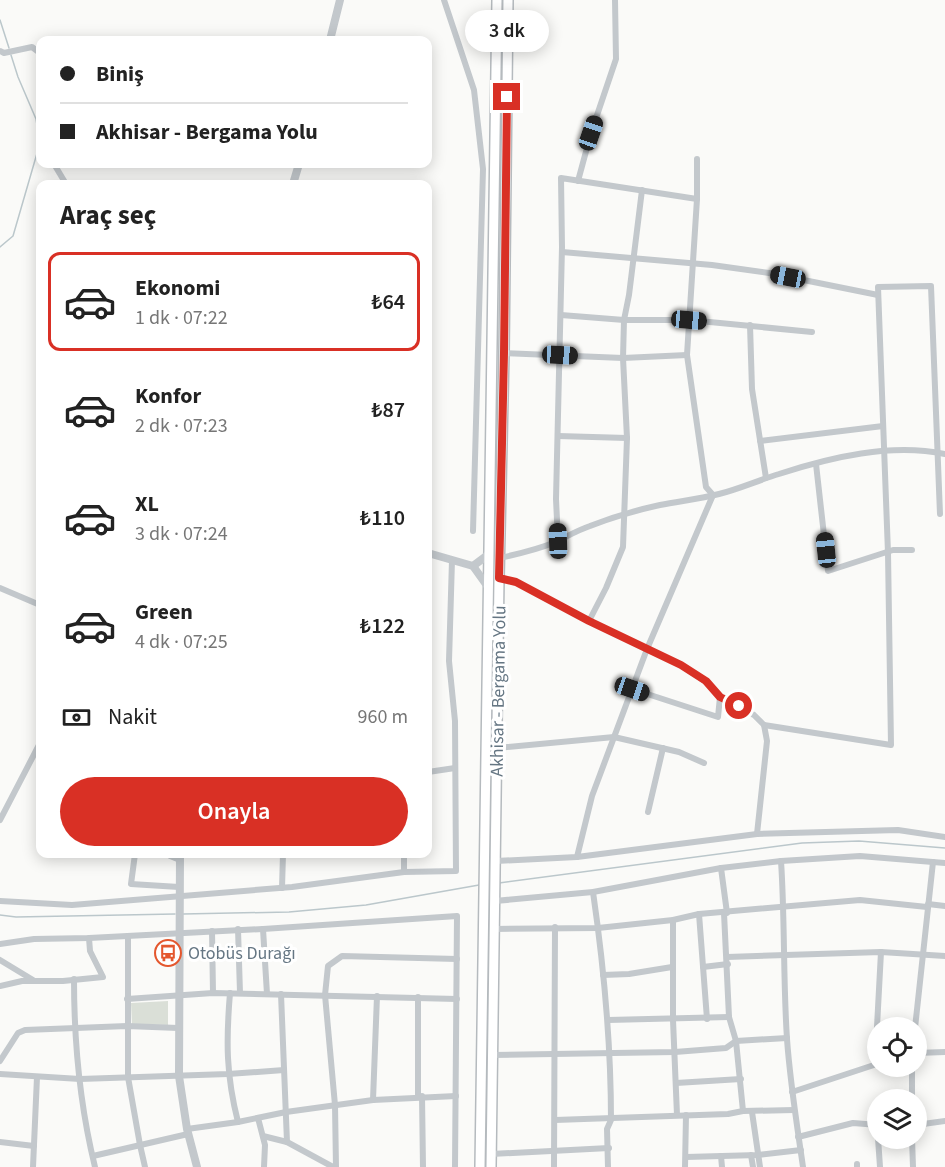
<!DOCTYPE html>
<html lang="tr">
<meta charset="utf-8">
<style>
body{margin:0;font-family:"Source Sans 3",sans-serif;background:#f6f6f6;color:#222;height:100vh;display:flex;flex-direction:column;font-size:22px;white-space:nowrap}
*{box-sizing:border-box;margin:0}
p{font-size:20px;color:#767676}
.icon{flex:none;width:33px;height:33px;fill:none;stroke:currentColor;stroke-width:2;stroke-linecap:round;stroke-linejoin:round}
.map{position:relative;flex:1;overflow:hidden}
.drawer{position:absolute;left:36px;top:180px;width:396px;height:678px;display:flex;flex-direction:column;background:#fff;border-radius:12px;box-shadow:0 3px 15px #0003}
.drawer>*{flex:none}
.banner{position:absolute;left:36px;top:36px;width:396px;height:132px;border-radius:12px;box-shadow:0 3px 15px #0003;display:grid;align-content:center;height:132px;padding:0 24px;background:#fff}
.buttons{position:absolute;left:867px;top:1017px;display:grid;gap:12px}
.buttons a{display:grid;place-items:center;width:60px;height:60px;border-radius:50%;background:#fff;box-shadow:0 3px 15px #0003;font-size:30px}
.end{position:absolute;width:27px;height:27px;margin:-14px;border:8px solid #d93025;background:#fff;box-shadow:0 0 0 3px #fff}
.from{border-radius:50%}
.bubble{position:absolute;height:42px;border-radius:21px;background:#fff;box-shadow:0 3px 15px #0003;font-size:20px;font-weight:600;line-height:42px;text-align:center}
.car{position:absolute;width:18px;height:36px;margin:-18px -9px;border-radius:8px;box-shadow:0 0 4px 2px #0007;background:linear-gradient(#222 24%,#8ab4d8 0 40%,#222 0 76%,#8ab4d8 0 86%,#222 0)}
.banner b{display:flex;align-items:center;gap:21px;height:57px;font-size:22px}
.banner b+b{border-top:2px solid #e0e0e0}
.banner i{width:15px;height:15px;background:#222}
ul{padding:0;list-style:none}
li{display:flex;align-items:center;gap:18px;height:99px;margin:0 12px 9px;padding:0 12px;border:3px solid transparent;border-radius:12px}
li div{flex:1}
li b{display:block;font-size:22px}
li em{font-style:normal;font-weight:600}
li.active{border-color:#d93025}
li>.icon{width:54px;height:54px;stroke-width:1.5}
h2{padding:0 24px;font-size:27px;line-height:72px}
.pay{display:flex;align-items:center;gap:15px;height:66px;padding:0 24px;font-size:22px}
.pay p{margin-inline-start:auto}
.button{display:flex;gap:12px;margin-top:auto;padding:12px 24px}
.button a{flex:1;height:69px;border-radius:36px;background:#d93025;color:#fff;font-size:24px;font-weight:600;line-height:69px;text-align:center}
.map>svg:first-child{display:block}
.green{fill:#dadfd7}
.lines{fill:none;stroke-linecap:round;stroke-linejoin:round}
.stream{stroke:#bbc7cb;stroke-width:1.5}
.primary-casing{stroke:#b5babe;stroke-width:12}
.minor{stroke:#c3c8cc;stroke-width:6}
.tertiary{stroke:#c3c8cc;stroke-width:8}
.primary{stroke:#fff;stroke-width:9}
.route{stroke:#d93025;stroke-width:8}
.labels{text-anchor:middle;stroke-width:6;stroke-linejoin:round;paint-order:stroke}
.street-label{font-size:18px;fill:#657683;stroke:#fff}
.poi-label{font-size:18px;fill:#657683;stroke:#fff;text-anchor:start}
</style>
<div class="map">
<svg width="945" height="1167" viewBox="0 0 945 1167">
<rect width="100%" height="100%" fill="#fafaf8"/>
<polygon class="green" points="168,1001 168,1025 132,1024 131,1003"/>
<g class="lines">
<g class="stream">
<polyline points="0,20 9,48"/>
<polyline points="0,247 13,236 40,143 36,119 18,77 11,55"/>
<polyline points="499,883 802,843 859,841 945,848"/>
<polyline points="183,914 289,912 366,905 479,885"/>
<polyline points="0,915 16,917 175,914"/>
</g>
<defs>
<g id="primary">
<polyline points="480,1167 497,0"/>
<polyline points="491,1167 499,578 504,353 508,0"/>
</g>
</defs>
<use href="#primary" class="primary-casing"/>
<g class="minor">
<polyline points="444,0 474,90 483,169 473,531"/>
<polyline points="0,51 4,53 32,47 40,53 40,56"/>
<polyline points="54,164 66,184"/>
<polyline points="578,181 591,133 616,59 615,0"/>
<polyline points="562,252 712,265 769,273 878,295"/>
<polyline points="561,315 624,320 689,320 812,332"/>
<polyline points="750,325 752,389 766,478"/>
<polyline points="504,353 623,358 687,355"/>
<polyline points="558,436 627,438"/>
<polyline points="760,441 883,426"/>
<polyline points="816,464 828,571 893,550 912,550"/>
<polyline points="558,541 556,499 562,247 561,178 697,199"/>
<path d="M500,558C518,554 536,550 553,543C566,537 578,530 590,526C613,517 637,510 660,505C680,501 700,499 719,494C739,489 759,480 779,474C831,457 891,443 945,454"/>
<polyline points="499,578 516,582 589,621 681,665 706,682 720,697 754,715 764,725 767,741 757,834"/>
<polyline points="0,588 40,605"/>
<polyline points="589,621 606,588 623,547 627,438 623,358 624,320 629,295 642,190"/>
<polyline points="632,689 718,717 720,697"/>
<polyline points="764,725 891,745 888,553 878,287 931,286 940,514"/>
<polyline points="497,748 614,737 679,752 704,763"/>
<polyline points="428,772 455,768"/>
<polyline points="648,812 663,748"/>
<polyline points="0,820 40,743"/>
<polyline points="135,854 131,884 179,887"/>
<polyline points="170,854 170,856 180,860"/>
<polyline points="404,854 404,872"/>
<polyline points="577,857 592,796 647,649 713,495 706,487 687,355 697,199 697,159"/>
<polyline points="496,861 577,857 757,834 898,830 945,837"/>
<path d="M781,861C785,920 783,980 787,1039C790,1082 797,1125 803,1167"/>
<polyline points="721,868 727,913"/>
<polyline points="282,888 283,854"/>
<path d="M593,892C604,968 611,1043 611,1120L607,1129L608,1167"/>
<polyline points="0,901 72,905 292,887 404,872 456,871 455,721 449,661 452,560"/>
<polyline points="495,901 593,892 721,868 781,861 860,856 945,863"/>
<polyline points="928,904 945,906"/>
<polyline points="724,913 729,1017 736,1041 743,1111"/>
<polyline points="699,914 707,1019"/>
<polyline points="673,920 673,1020 677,1115"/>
<polyline points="238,929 240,993"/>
<polyline points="263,929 267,994"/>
<polyline points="495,929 598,928 673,920 699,914 860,900 927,907"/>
<polyline points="212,931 213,993"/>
<polyline points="128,936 128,1077 140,1145 145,1167"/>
<polyline points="0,944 34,939 89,938 263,929 457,916 455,1167"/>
<polyline points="727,957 881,952 945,956"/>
<polyline points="0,960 33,980"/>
<polyline points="703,967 728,964"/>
<polyline points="603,975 629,974 672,967"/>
<path d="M74,979C74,1042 80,1106 95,1167"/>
<polyline points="0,986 22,981 63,981 103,977 90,951 89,938"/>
<path d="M230,993C226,1041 226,1075 238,1122"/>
<polyline points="281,994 287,1142"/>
<polyline points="127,999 213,993 457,999"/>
<polyline points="608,1020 729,1017"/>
<polyline points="915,1028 933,862"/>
<polyline points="916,1053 945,1052"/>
<polyline points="493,1055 675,1052 726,1048 736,1041 787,1038"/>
<polyline points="0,1061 18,1033 25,1030 127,1026 178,1028"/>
<polyline points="875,1064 881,952"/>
<polyline points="0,1074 80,1079 228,1074 284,1070"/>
<polyline points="676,1083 741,1079"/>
<polyline points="792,1092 877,1064"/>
<polyline points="418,1096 418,997"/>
<polyline points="422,1096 423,1167"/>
<polyline points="373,1100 377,996"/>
<polyline points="912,1100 912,1066"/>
<polyline points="752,1112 760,1167"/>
<polyline points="258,1118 265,1145 264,1167"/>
<polyline points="555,1120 728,1114 743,1111 794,1110"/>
<polyline points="916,1125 945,1121"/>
<polyline points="187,1129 238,1122 286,1112 373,1100 456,1096"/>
<polyline points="263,1136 287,1142 333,1167"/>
<polyline points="798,1137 853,1123 878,1125"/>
<polyline points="878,1138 880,1167"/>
<polyline points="912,1138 913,1167"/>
<polyline points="0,1142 34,1146"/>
<polyline points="491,1154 609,1148"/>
<polyline points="751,1155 753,1167"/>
<polyline points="93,1156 188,1134"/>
<polyline points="721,1156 722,1167"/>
<polyline points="686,1157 758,1155 801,1150"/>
<polyline points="33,1167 37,1077"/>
<polyline points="336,1167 335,1105 325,995 328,966 342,956 457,959"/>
<polyline points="554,1167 555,927"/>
<polyline points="685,1167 686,1115"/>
<polyline points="857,1167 857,1164"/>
</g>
<g class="tertiary">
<polyline points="330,40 340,0"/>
<polyline points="293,184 299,164"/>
<polyline points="428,553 473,566 488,587"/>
<polyline points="473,566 489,554"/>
<polyline points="180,854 179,1076 187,1129 197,1167"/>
</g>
<use href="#primary" class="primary"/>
</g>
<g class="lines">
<polyline class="route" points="507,97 504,353 499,578 516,582 589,621 681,665 706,681 720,697 739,706"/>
</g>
<defs>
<symbol id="bus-ring" viewBox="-11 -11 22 22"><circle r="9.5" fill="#fff" stroke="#e4572e" stroke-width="1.5"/><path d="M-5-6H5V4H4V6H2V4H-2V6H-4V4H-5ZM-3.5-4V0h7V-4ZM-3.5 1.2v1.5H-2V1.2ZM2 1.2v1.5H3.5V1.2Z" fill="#e4572e"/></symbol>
</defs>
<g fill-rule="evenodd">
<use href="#bus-ring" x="153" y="938" width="30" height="30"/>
</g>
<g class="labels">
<g class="street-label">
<text transform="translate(498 691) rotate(-89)" y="6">Akhisar - Bergama Yolu</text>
</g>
<g class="poi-label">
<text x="188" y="959">Otobüs Durağı</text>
</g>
</g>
</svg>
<div class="buttons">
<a><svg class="icon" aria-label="locate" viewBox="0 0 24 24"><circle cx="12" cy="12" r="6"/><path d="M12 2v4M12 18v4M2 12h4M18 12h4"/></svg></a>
<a><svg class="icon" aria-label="layers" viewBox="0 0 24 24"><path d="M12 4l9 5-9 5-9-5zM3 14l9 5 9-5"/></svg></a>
</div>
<i class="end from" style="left:739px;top:706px"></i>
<i class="end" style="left:507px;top:97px"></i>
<div class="bubble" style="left:465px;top:10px;width:84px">3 dk</div>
<i class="car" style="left:591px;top:133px;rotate:19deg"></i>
<i class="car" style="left:788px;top:277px;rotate:281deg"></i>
<i class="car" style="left:689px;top:320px;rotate:95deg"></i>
<i class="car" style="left:560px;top:355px;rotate:93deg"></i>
<i class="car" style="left:558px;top:541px;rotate:358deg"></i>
<i class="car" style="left:826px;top:550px;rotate:354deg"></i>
<i class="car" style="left:632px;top:689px;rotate:109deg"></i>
<div class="banner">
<b><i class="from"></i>Biniş</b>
<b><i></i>Akhisar - Bergama Yolu</b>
</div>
<section class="drawer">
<h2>Araç seç</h2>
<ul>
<li class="active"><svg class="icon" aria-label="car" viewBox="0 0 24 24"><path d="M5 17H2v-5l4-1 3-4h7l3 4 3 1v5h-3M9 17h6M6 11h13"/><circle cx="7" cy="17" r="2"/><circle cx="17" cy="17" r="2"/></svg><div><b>Ekonomi</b><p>1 dk · 07:22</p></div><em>₺64</em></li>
<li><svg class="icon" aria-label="car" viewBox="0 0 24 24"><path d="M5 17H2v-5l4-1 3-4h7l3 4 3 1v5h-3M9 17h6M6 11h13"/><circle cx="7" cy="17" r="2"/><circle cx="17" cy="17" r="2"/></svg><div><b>Konfor</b><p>2 dk · 07:23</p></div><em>₺87</em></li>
<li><svg class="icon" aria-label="car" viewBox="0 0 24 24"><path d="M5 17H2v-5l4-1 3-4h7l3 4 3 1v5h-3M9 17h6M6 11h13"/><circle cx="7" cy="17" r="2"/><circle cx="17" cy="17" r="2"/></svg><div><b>XL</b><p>3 dk · 07:24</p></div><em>₺110</em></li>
<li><svg class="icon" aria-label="car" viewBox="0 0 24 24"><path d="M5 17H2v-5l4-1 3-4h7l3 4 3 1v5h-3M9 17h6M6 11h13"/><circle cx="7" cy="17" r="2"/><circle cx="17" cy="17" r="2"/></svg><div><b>Green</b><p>4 dk · 07:25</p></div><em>₺122</em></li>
</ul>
<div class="pay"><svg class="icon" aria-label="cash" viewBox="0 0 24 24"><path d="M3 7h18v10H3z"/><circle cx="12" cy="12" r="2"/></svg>Nakit<p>960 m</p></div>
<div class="button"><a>Onayla</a></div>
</section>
</div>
